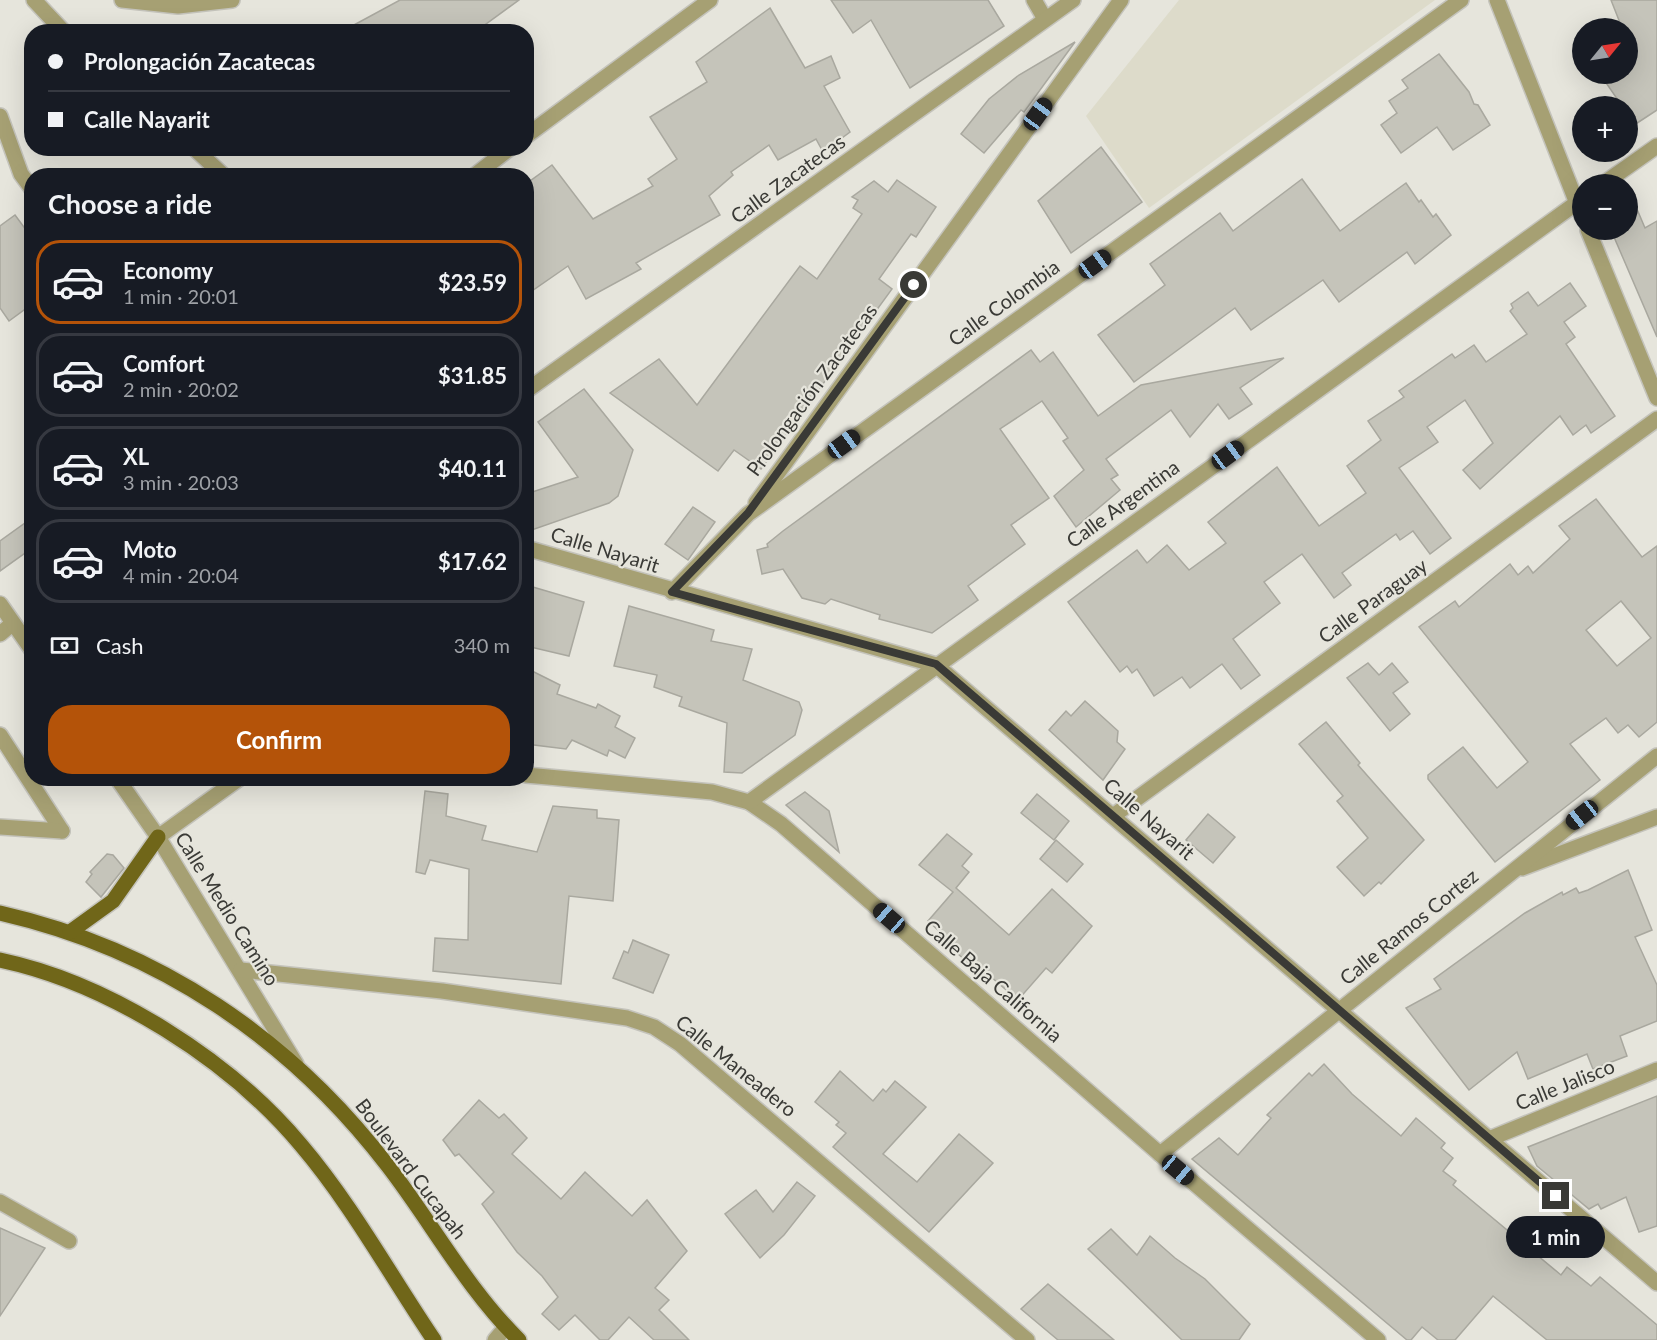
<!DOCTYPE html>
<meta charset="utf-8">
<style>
body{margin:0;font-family:Lato,sans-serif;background:#20242c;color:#f1f3f6;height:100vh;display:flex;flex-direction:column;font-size:22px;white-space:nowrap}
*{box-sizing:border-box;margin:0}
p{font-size:20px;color:#9ea1a6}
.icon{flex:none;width:33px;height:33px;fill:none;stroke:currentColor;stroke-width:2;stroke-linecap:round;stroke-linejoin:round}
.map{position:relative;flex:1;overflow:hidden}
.details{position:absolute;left:24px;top:168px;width:510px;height:618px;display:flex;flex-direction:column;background:#171b24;border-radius:24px;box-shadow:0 6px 24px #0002}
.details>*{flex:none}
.guide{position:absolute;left:24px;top:24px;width:510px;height:132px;border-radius:24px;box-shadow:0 6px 24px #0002;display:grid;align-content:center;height:132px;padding:0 24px;background:#171b24}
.needle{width:39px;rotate:60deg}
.controls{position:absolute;left:1572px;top:18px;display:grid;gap:12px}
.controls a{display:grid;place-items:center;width:66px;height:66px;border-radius:50%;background:#171b24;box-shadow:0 6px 24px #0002;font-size:30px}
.end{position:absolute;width:27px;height:27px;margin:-14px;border:8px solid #3a3a36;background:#fff;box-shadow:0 0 0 3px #fff}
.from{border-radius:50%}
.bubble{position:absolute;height:42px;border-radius:21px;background:#171b24;box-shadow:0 6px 24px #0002;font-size:20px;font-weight:700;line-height:42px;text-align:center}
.car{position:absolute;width:18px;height:36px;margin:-18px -9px;border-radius:8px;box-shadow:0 0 4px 2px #0007;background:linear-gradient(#222 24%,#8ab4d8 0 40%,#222 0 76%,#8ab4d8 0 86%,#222 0)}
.guide b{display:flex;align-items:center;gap:21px;height:57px;font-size:22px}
.guide b+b{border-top:2px solid #363941}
.guide i{width:15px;height:15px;background:#f1f3f6}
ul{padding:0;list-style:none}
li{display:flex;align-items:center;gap:18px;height:84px;margin:0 12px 9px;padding:0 12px;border:3px solid #363941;border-radius:24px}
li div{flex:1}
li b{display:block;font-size:22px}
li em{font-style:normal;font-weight:700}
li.active{border-color:#b45309}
li>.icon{width:54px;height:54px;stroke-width:1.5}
h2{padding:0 24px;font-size:27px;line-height:72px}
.pay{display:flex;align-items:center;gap:15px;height:66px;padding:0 24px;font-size:22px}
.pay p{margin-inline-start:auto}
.action{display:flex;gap:12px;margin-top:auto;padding:12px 24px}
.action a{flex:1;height:69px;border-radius:24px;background:#b45309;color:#fff;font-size:24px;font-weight:700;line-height:69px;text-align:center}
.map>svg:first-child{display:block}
.built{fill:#dddbca}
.building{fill:#c5c4ba;stroke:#a9a89f;stroke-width:1.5;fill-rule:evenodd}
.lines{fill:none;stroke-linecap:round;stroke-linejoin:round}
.service-casing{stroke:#c4c3bb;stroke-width:18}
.minor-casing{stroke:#c4c3bb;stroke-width:18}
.tertiary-casing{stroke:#c4c3bb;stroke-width:18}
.primary-casing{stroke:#c4c3bb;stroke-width:18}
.service{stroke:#a6a073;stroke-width:15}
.minor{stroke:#a6a073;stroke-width:15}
.tertiary{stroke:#a6a073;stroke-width:15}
.primary{stroke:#706619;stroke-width:15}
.route{stroke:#3a3a36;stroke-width:8}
.labels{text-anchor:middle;stroke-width:4.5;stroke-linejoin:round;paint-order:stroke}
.street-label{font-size:20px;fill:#3a3a36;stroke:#e6e5dc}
</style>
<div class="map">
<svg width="1657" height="1340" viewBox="0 0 1657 1340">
<rect width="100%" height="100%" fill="#e6e5dc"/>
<polygon class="built" points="1179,0 1435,0 1149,208 1086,116"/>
<g class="building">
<polygon points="400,0 519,0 475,32 341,32"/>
<polygon points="831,0 988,0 1004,26 910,88 871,20 853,33"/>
<polygon points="1611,0 1657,0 1657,110 1628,129 1628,106 1622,106 1600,74 1628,74 1628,28 1622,28"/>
<polygon points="770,8 805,68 831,56 840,78 824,86 850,132 823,152 816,139 778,160 769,145 731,172 733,175 709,196 720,215 636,263 641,269 586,299 568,266 526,295 526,184 552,165 593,219 653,186 648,179 677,159 650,117 707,82 696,62"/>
<polygon points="1075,42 1024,112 1021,110 984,153 961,134 989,99 1019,75"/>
<polygon points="1439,54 1469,92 1474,104 1478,105 1490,125 1453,150 1437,127 1401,153 1381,125 1397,113 1389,101 1408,88 1402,80"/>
<polygon points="1101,147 1142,202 1071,253 1038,201"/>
<polygon points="1302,179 1340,231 1406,183 1419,202 1421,200 1433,217 1436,214 1451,235 1415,264 1407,252 1339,302 1323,280 1251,330 1235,308 1134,382 1098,335 1165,285 1150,264 1220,213 1233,231"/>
<polygon points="897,180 936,207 916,237 911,234 879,279 892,289 761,469 734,450 718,471 610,393 659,359 697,405 800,266 817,279 862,214 853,208 858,200 852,197 874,181 888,192"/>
<polygon points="1628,188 1645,228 1657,221 1657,337 1611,230 1628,230"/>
<polygon points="15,215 32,238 32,304 9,321 0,308 0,226"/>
<polygon points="1570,283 1586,306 1564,322 1575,337 1566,344 1615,416 1591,433 1586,425 1573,435 1560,416 1480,489 1463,470 1493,443 1465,400 1427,427 1438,442 1399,468 1451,538 1430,554 1413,531 1400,540 1396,534 1342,573 1351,585 1334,598 1302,554 1264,582 1280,603 1233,639 1260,675 1241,689 1222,664 1190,688 1182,677 1154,696 1137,669 1132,673 1127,666 1120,672 1068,602 1137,550 1147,563 1167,545 1189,570 1226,543 1208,522 1277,467 1319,526 1366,493 1347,466 1381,440 1368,421 1404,397 1399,391 1452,354 1455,358 1474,345 1486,362 1527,334 1510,311 1513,308 1511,304 1528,292 1538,306"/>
<polygon points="1031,350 1040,362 1053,352 1098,416 1141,385 1284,358 1240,388 1252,404 1229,419 1218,404 1190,437 1171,410 1106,459 1118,475 1111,479 1120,490 1076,527 1054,496 1084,470 1063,441 1068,438 1042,401 1000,429 1049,498 1011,525 1025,544 968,586 978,600 932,633 879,619 880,615 831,599 825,604 802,598 783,569 762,574 757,550 768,547 767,544 783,531"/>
<polygon points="584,389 633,450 618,496 609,503 526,532 526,494 578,477 538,422"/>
<path d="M1596,499L1642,557L1657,546V722L1639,737L1628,725L1618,733L1606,718L1570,744L1600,780L1495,862L1428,779V775L1463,747L1497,788L1528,762L1419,627L1455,601L1459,607L1510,564L1518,575L1528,566L1533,573L1570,539L1559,526ZM1621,601L1651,638L1617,666L1586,630Z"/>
<polygon points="693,507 715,522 688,560 665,544"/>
<polygon points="32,518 32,548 0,571 0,541"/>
<polygon points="526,585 584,602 569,656 526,646"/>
<polygon points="629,606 714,630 711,641 752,649 743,680 799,702 802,710 795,735 742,773 724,772 727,723 679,706 682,697 654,687 657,675 614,666"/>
<polygon points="1368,663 1379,675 1392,663 1408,682 1393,693 1410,714 1390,731 1347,678"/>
<polygon points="526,668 560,685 557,694 596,708 598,704 620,716 615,727 635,738 625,758 609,750 607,756 572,740 566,749 526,744"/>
<polygon points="1085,701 1118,731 1117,742 1125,749 1103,780 1049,730 1066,711 1071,716"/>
<polygon points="1326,722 1360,763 1358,765 1424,840 1381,884 1379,882 1364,896 1337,867 1368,838 1337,801 1343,796 1299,744"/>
<polygon points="425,791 448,794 446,816 486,826 482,840 537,852 553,806 597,810 597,818 619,820 613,901 569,896 561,984 433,971 435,938 468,940 469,869 430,860 425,874 416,872"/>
<polygon points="805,792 829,811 839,852 786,805"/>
<polygon points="1037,794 1069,821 1054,840 1021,813"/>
<polygon points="1208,814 1235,837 1213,863 1186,840"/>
<polygon points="947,834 972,854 962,866 969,872 956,888 1009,935 1052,889 1092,926 1052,973 1046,968 1018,1000 977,965 974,968 957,953 960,950 928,921 953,892 919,865"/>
<polygon points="1056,840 1083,864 1067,882 1040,859"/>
<polygon points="107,854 113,855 124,868 101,897 86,882 92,874 90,872"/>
<polygon points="1628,870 1652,930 1635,937 1657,985 1657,1021 1620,1036 1627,1056 1593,1069 1587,1054 1528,1079 1517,1052 1469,1090 1406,1008 1441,989 1434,979 1525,913 1562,892 1563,895 1576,888 1579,893 1588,890"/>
<polygon points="633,940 669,955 653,993 613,978 624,951 628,953"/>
<polygon points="1324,1064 1352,1094 1401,1136 1416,1118 1445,1143 1441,1148 1453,1158 1443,1171 1456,1181 1453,1185 1561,1275 1567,1267 1591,1286 1600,1277 1657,1325 1657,1340 1547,1340 1493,1296 1455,1340 1438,1340 1422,1327 1411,1340 1407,1340 1192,1159 1219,1138 1238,1155 1271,1118 1267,1115 1309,1073 1312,1076"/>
<polygon points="840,1071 873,1101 883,1089 886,1092 895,1081 926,1107 883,1154 917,1182 959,1134 993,1163 929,1232 833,1147 846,1133 836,1125 839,1122 815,1102"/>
<polygon points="1657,1096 1657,1226 1639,1232 1626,1197 1601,1209 1598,1204 1589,1209 1537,1166 1528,1147"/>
<polygon points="479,1100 499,1118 504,1114 527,1138 512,1154 561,1199 585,1172 632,1216 647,1200 687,1251 655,1288 669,1300 659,1310 689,1340 654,1340 629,1317 608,1340 600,1340 575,1315 559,1330 542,1314 558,1297 542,1276 517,1252 482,1204 494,1192 459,1154 455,1156 443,1140"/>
<polygon points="797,1182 815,1196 784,1235 760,1258 725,1214 756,1190 773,1212"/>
<polygon points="0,1228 45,1248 0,1316"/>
<polygon points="1111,1229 1137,1255 1150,1236 1175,1258 1205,1279 1250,1324 1239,1340 1182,1340 1088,1249"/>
<polygon points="1048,1284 1114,1340 1058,1340 1021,1309"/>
</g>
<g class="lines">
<defs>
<g id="service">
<polyline points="0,634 13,623"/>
<polyline points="0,735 62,831"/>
<polyline points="0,827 62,831"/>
<polyline points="158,837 240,778"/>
</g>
<g id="minor">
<polyline points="34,0 64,32"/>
<polyline points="1034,0 1045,19"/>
<polyline points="1497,0 1582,216"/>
<polyline points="0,116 21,174 32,189"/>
<polyline points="526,136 710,0"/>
<polyline points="194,148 224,176"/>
<polyline points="474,176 510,148"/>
<polyline points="1603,184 1657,146"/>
<polyline points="1588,230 1657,398"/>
<polyline points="526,391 1073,0"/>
<polyline points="756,503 1121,0"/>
<polyline points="526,548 936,665 1657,1283"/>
<polyline points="672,592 748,514 1461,0"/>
<polyline points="0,604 32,650"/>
<polyline points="526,775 712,792 749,802 781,824 1160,1154 1378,1340"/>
<polyline points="117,778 158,837 296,1064"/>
<polyline points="749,802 1582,199"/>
<polyline points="1113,816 1657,419"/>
<polyline points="1522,868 1657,817"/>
<polyline points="241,970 442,991 627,1018 654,1027 680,1044 1027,1340"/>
<polyline points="1489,1139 1657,1070"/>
<polyline points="1160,1154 1657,756"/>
<polyline points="0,1202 69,1241"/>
<polyline points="495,1340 506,1327"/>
</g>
<polyline id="tertiary" points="122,0 178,6 232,0"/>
<g id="primary">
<path d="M0,913C158,949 290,1038 388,1166C432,1223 467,1289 519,1340"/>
<polyline points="70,932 113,901 158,837"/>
<path d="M0,960C109,983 230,1060 301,1145C352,1205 390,1275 434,1340"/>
</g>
</defs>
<use href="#service" class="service-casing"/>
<use href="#minor" class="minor-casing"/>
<use href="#tertiary" class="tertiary-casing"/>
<use href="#primary" class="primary-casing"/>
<use href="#service" class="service"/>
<use href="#minor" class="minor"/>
<use href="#tertiary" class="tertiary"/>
<use href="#primary" class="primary"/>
</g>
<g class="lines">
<polyline class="route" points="914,285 748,513 672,592 936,664 1556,1196"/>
</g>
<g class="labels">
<g class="street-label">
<text transform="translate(788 179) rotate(-36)" y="7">Calle Zacatecas</text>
<text transform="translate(1004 303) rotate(-36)" y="7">Calle Colombia</text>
<text transform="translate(812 390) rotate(-54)" y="7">Prolongación Zacatecas</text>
<text transform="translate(1123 504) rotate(-36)" y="7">Calle Argentina</text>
<text transform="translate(605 550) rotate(17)" y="7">Calle Nayarit</text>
<text transform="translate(1373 601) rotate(-36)" y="7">Calle Paraguay</text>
<text transform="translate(1149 819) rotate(41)" y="7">Calle Nayarit</text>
<text transform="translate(227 909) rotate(58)" y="7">Calle Medio Camino</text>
<text transform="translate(1409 927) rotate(-39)" y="7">Calle Ramos Cortez</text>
<text transform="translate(993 981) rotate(41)" y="7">Calle Baja California</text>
<text transform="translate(736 1066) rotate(39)" y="7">Calle Maneadero</text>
<text transform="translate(1565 1085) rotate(-22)" y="7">Calle Jalisco</text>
<text transform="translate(411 1169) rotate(53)" y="7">Boulevard Cucapah</text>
</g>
</g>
</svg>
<div class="controls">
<a><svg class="needle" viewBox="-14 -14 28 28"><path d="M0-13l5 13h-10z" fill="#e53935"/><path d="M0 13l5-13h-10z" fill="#9ea1a6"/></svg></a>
<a>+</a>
<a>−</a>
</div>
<i class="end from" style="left:914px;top:285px"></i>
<i class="end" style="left:1556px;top:1196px"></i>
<div class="bubble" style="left:1506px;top:1216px;width:99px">1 min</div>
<i class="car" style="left:1038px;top:114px;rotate:36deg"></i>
<i class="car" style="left:1095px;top:264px;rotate:54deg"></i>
<i class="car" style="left:844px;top:444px;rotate:54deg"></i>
<i class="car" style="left:1228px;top:455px;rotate:54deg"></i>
<i class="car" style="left:1582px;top:815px;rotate:232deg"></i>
<i class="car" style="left:889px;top:918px;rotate:311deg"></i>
<i class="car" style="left:1178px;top:1170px;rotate:130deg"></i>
<div class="guide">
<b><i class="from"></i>Prolongación Zacatecas</b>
<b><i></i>Calle Nayarit</b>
</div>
<section class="details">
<h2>Choose a ride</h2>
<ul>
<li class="active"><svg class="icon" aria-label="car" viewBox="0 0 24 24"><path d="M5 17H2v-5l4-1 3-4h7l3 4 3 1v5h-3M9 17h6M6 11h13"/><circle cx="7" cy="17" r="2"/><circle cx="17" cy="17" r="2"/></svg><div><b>Economy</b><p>1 min · 20:01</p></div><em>$23.59</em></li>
<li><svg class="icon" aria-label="car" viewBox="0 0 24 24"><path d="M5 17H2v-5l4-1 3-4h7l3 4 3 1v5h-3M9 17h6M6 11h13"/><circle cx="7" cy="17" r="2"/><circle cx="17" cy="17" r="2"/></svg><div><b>Comfort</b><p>2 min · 20:02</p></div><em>$31.85</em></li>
<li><svg class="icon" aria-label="car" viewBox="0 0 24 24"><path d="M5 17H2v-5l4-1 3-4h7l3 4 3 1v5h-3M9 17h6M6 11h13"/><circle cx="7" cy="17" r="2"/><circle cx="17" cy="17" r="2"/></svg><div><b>XL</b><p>3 min · 20:03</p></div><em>$40.11</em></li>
<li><svg class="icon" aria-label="car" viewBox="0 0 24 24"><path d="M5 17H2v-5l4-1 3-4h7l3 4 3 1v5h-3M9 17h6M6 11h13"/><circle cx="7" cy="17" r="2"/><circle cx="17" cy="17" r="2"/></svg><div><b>Moto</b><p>4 min · 20:04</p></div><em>$17.62</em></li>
</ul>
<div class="pay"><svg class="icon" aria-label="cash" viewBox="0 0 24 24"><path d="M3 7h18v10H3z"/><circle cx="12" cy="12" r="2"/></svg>Cash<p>340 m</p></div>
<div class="action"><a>Confirm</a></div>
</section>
</div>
